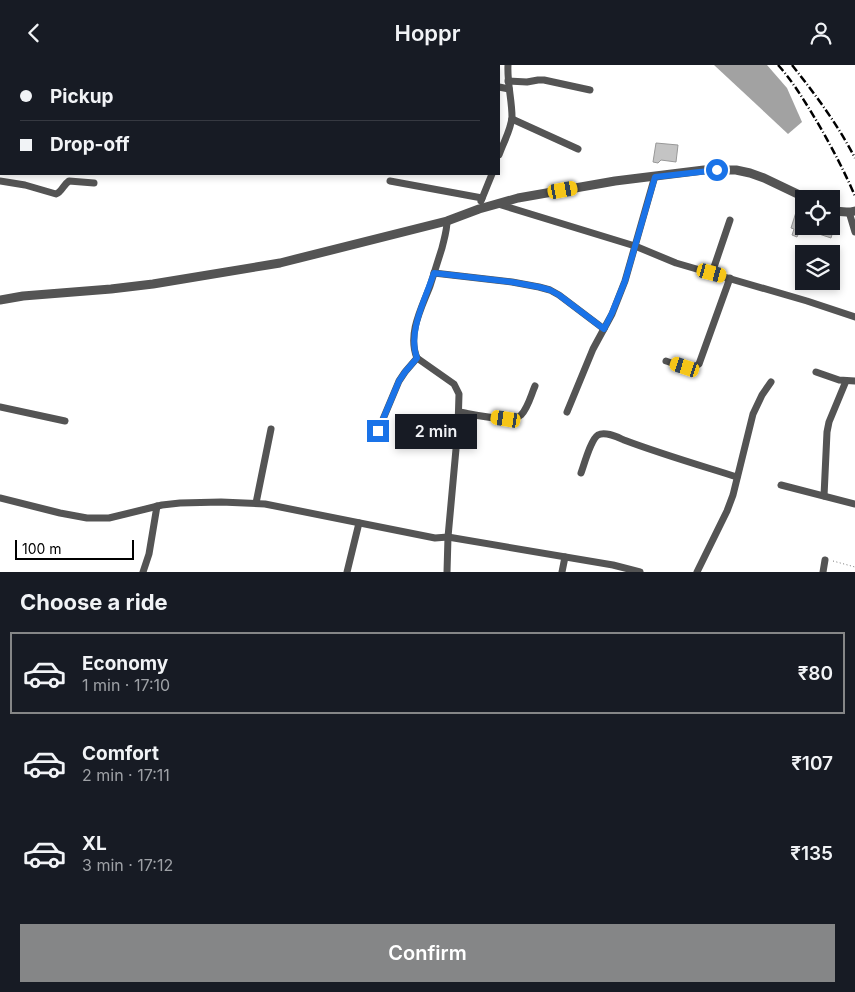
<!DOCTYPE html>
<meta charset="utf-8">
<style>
body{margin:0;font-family:Inter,sans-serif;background:#242831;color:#f1f3f6;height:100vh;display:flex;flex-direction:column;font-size:19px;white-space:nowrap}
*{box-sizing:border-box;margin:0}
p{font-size:16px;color:#9ea1a6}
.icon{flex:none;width:28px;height:28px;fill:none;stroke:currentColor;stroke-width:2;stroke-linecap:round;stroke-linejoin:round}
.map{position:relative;height:507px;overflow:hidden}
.details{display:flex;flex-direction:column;background:#171b24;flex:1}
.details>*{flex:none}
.top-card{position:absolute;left:0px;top:0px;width:500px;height:110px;box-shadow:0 2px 8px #0003;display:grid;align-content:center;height:110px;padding:0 20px;background:#171b24}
.buttons{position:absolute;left:795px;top:125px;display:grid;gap:10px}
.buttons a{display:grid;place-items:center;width:45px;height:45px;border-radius:0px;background:#171b24;box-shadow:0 2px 8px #0003;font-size:25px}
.scale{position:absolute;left:15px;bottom:12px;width:119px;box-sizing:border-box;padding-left:5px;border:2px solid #000;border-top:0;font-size:14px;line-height:18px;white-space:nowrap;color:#000;-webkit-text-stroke:4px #fff;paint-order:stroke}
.end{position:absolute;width:22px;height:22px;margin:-11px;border:6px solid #1a73e8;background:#fff;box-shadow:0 0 0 2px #fff}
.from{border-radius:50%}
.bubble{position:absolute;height:35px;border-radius:0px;background:#171b24;box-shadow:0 2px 8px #0003;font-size:16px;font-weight:600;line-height:35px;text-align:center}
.car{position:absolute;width:15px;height:30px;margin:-15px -8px;border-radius:6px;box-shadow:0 0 4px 1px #0007;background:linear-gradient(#f5c518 24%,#345 0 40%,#f5c518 0 76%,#345 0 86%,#f5c518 0)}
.top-card b{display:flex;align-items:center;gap:18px;height:48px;font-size:19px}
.top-card b+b{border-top:1px solid #363941}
.top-card i{width:12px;height:12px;background:#f1f3f6}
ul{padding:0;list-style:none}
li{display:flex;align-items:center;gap:15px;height:82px;margin:0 10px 8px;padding:0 10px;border:2px solid transparent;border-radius:0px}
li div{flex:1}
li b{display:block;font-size:19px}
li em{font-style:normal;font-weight:600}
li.on{border-color:#858687}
li>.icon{width:45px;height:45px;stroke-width:1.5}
h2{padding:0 20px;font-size:22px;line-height:60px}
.action{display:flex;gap:10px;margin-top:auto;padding:10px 20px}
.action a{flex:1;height:58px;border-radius:0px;background:#858687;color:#fff;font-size:20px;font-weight:600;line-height:58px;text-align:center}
header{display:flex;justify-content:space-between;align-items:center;height:65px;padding:0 20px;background:#171b24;font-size:22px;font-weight:600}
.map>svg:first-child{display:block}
.water{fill:#a2a2a2}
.building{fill:#c4c4c4;stroke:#989898}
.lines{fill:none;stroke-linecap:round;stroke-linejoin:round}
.path{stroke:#767676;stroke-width:1;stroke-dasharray:1 2.5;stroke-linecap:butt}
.minor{stroke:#545454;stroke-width:7}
.tertiary{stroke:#545454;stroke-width:9}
.rail{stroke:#000;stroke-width:2.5;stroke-dasharray:8 2.5 1 2.5;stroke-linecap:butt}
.route{stroke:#1a73e8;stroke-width:6}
</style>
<header><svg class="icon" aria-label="back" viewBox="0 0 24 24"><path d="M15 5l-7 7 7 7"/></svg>Hoppr<svg class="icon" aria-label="person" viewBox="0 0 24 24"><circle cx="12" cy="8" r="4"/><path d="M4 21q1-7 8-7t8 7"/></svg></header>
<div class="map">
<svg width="855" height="507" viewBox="0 0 855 507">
<rect width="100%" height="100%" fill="#fff"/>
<polygon class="water" points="714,0 767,0 787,23 802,57 788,69"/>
<g class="building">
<polygon points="656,78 678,80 676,97 661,95 658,98 653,97"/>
<polygon points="797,144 804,147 804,154 801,161 831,161 831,151 837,152 831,173 801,163 797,172 792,170 794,164 791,163"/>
</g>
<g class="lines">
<polyline class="path" points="833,496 855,502"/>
<g class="minor">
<polyline points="202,0 203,1"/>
<polyline points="402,0 405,1"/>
<polyline points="508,16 527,17 538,15 544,15 590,25"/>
<polyline points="499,22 509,24"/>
<polyline points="512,54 578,84"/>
<path d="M499,90C503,78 511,65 512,52C512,35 507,18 508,0"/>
<path d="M0,116L25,120L56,129C62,127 63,120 69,116L94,118"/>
<polyline points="390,116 482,133"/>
<polyline points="481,136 492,109"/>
<polyline points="498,139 635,181 676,198 807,236 855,252"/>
<polyline points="849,147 855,167"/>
<path d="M447,156C447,166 444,174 442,183C438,196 434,208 430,221C422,242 407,269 417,293L454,319L459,329L458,362L448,472L447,507"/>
<polyline points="434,208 512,217 539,222 550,225 559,230 604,264"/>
<polyline points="712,208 730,155"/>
<path d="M666,296C676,299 690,307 699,299L730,213"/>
<polyline points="816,307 839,315 855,316"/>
<polyline points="0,342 65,356"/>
<path d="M459,347C472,349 511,359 521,350C528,343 531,330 535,321"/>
<polyline points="567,347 593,284 612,249 625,216 655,111"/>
<polyline points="378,366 399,316 405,307 417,293"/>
<path d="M581,408C584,400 591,374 598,370C605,366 617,372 624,375C661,389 699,400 737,412"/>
<polyline points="781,420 855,439"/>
<polyline points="824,431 827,367 829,357 846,316"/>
<polyline points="0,433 60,448 87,453 109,453 162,440 180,438 221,437 265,439 435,473 448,472 613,500 640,507"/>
<polyline points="256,438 271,364"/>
<polyline points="143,507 149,489 157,441"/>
<polyline points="347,507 359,458"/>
<polyline points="562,507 565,492"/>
<polyline points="697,507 727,446 733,430 753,349 762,330 771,317"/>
<polyline points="823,507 825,495"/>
</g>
<g class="tertiary">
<path d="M831,144C839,147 847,148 855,146"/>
<polyline points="0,235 23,231 111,224 153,219 280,198 447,156 479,144 518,133 615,116 704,105 736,105 750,108 764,113 808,134"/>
</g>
<g class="rail">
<path d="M778,0C790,13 800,29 810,45C827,73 842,101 855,131"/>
<path d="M792,0C815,29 838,60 855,93"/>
</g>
</g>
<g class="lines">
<path class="route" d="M378,366L399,316L405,307L417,293C407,268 426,232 434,208L512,217L539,222L550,225L559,230L604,264L612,248L625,216L655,112L717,105"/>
</g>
</svg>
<div class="buttons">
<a><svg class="icon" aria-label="locate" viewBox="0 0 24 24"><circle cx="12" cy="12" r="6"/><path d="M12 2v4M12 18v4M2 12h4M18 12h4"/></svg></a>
<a><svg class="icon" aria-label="layers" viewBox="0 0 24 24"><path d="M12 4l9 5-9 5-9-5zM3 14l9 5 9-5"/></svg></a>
</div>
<div class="scale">100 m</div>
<i class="end from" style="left:717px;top:105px"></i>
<i class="end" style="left:378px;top:366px"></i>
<div class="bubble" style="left:395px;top:349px;width:82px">2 min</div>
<i class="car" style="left:563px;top:125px;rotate:80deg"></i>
<i class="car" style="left:712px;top:208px;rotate:105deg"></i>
<i class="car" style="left:685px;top:302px;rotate:288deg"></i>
<i class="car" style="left:506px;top:354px;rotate:279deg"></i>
<div class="top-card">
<b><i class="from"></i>Pickup</b>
<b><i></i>Drop-off</b>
</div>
</div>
<section class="details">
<h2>Choose a ride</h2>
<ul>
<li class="on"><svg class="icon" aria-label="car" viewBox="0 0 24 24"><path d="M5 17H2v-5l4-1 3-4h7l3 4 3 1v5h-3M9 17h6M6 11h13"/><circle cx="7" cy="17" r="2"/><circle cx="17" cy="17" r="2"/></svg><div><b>Economy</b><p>1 min · 17:10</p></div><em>₹80</em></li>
<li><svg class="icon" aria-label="car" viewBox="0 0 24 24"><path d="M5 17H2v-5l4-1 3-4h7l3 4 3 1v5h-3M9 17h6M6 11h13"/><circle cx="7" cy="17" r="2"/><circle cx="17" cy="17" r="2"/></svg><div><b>Comfort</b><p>2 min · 17:11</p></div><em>₹107</em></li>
<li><svg class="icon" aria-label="car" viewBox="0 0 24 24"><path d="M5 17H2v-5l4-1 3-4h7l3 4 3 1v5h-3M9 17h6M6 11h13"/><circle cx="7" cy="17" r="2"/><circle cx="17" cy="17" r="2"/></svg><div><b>XL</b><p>3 min · 17:12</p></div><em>₹135</em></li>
</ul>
<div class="action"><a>Confirm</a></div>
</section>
